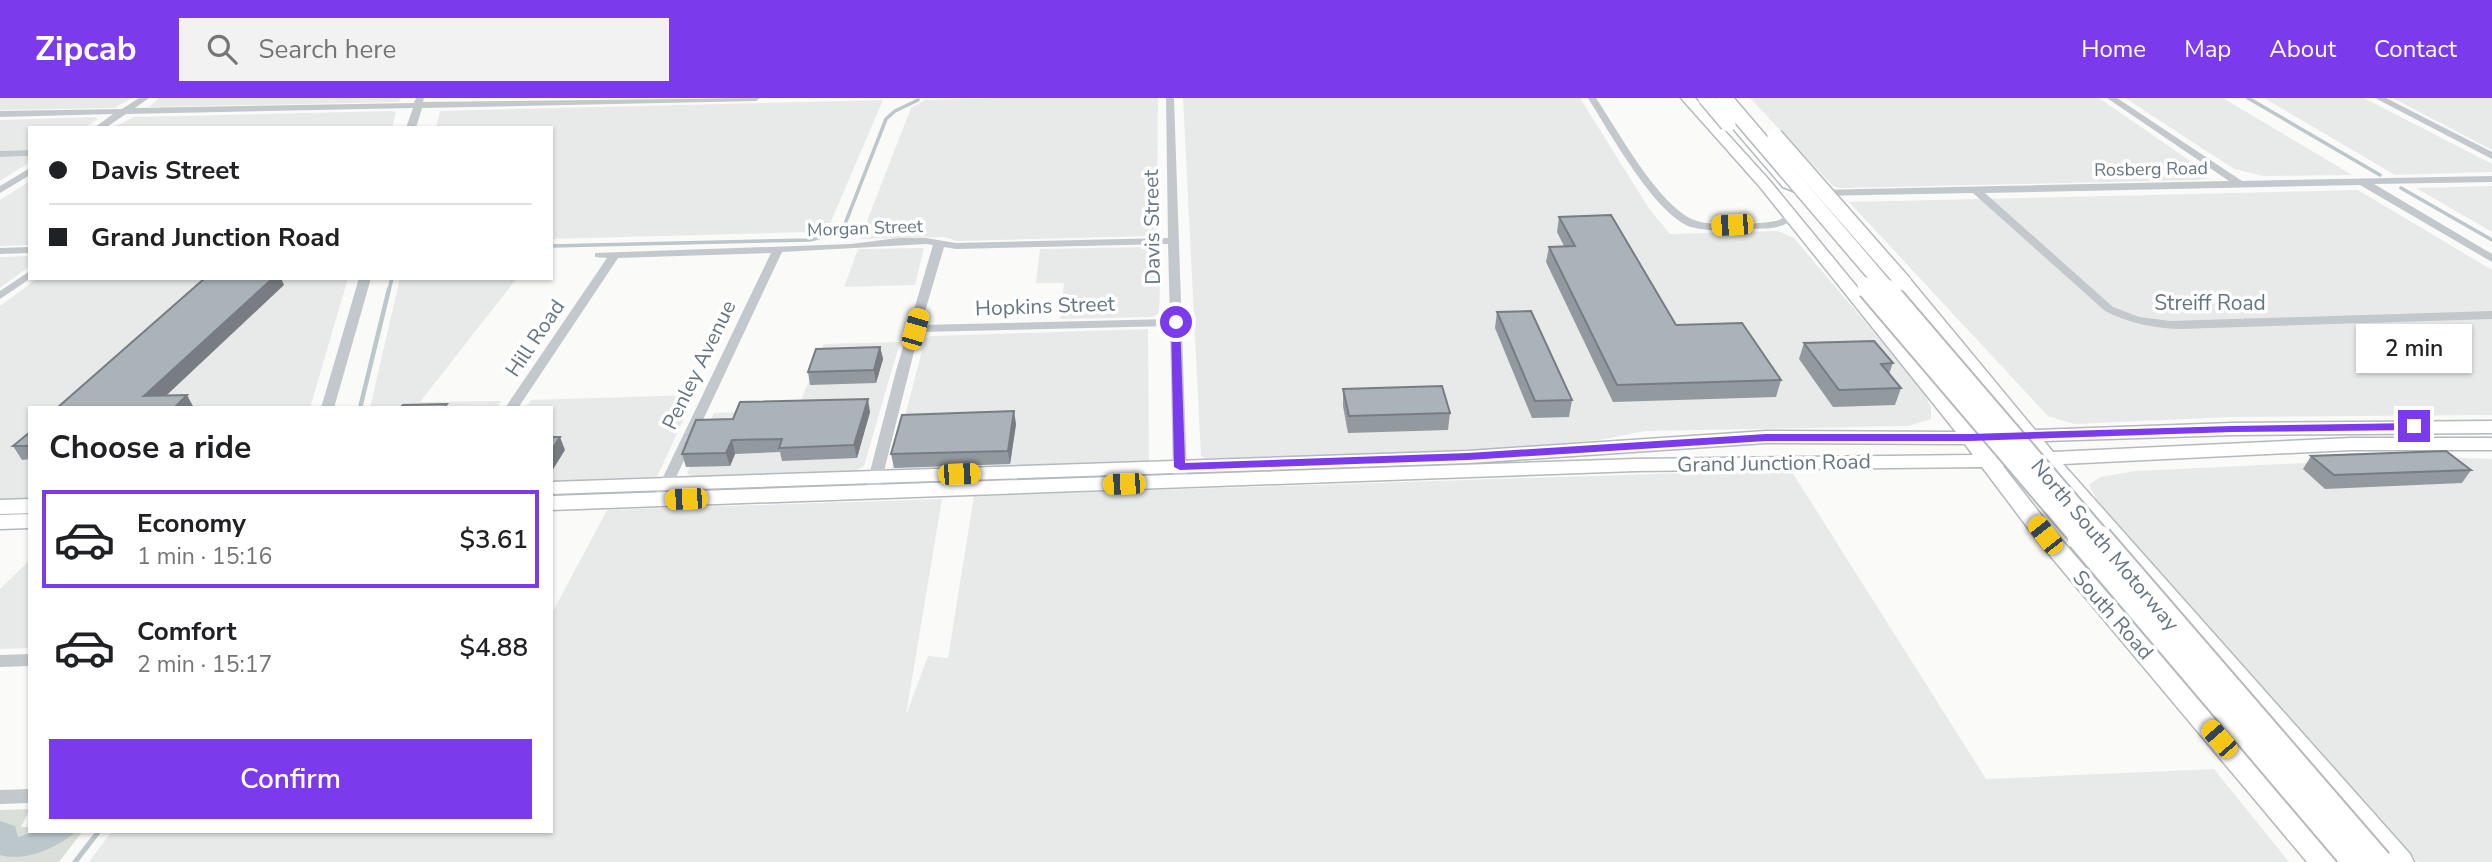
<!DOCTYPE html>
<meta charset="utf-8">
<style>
body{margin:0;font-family:"Nunito Sans",sans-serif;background:#f2f2f2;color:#202124;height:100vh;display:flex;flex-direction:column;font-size:26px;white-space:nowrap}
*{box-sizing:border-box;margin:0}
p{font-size:23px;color:#757577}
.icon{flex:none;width:38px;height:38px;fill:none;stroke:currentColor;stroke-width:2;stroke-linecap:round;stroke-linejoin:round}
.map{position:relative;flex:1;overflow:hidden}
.details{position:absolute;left:28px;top:308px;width:525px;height:427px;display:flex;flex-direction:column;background:#fff;border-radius:0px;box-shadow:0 2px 5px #0004}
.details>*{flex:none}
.hud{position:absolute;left:28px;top:28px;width:525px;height:154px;border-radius:0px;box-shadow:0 2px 5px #0004;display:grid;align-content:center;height:154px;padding:0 21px;background:#fff}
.end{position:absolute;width:32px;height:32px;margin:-16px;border:9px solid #7c3aed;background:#fff;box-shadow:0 0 0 4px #fff}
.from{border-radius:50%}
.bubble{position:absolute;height:49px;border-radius:0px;background:#fff;box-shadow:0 2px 5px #0004;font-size:23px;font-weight:600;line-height:49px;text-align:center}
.car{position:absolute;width:21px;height:42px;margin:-21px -10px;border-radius:9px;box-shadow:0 0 5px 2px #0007;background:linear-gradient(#f5c518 24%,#345 0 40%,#f5c518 0 76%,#345 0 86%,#f5c518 0)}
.hud b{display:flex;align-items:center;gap:24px;height:66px;font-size:26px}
.hud b+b{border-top:2px solid #e0e0e0}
.hud i{width:18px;height:18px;background:#202124}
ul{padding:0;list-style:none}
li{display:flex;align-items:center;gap:21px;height:98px;margin:0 14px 10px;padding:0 7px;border:4px solid transparent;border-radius:0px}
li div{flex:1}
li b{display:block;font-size:26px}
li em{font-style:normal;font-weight:600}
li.current{border-color:#7c3aed}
li>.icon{width:63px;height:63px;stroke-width:1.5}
h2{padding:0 21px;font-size:32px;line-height:84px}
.cta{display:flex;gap:14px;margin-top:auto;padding:14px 21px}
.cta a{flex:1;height:80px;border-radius:0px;background:#7c3aed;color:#fff;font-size:28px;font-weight:600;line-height:80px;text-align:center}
header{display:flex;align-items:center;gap:42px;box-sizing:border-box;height:98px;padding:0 35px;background:#7c3aed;color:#fff}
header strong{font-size:33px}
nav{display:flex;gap:38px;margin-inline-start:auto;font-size:24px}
.search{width:490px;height:63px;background:#f2f2f2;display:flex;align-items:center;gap:18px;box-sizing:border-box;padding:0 24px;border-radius:0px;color:#757577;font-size:26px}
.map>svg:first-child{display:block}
.built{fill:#e8e9e9}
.green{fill:#dadfd7}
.water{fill:#bbc7cb}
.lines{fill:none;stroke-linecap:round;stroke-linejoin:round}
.stream-far2{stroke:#bbc7cb;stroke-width:3.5}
.stream-far1{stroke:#bbc7cb;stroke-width:4.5}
.stream{stroke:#bbc7cb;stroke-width:5}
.major-casing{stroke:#b5babe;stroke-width:3}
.highway-casing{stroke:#b4b9bd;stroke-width:3}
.minor{fill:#c3c8cc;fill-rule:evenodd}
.major{fill:#fff;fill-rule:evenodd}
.highway{fill:#fff;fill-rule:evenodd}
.highway-bridge-far2-casing{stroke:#b4b9bd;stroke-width:18;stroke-linecap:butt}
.highway-bridge-far1-casing{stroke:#b4b9bd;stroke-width:23;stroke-linecap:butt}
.highway-bridge-casing{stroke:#b4b9bd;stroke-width:29;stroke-linecap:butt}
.highway-bridge-far2{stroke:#fff;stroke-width:15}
.highway-bridge-far1{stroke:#fff;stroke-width:19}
.highway-bridge{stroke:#fff;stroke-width:25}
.wall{fill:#929a9f}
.shaded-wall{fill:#777d82}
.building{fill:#aab3b9;stroke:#777d82;stroke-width:2}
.route{fill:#7c3aed}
.labels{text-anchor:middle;stroke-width:7;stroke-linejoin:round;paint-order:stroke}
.far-street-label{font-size:18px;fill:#657683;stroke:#fff}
.street-label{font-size:21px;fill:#657683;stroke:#fff}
</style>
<header>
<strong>Zipcab</strong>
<div class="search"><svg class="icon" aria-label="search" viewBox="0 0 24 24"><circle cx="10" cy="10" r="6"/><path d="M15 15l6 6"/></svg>Search here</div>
<nav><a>Home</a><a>Map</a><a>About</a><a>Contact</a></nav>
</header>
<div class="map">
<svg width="2492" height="764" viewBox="0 0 2492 764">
<rect width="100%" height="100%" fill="#fafaf8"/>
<g class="built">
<polygon points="0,0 133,0 114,10 0,12"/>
<polygon points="159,0 401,0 399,4 149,9"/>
<polygon points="1001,0 1158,0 1157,134 1151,138 957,143 944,139 860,141 911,10 925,2"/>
<polygon points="1183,0 1580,0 1650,112 1670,136 1778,133 1794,140 1920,289 1931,309 1931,321 1908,328 1645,333 1600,342 1483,352 1207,361 1201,358"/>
<polygon points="1750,0 2099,0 2209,76 2209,80 2197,82 1840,90 1833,88"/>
<polygon points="2125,0 2223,0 2352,77 2263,78 2234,71"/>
<polygon points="2264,0 2364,0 2492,66 2492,74 2395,77"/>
<polygon points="2393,0 2492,0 2492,52"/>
<polygon points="883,2 829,128 810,134 551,141 551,30 436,30 440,13"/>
<polygon points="392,13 396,14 392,30 112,30 134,19"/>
<polygon points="95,19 98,21 84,30 30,30 30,52 0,53 0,22"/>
<polygon points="30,58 30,64 0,83 0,59"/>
<polygon points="30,83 30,147 0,148 0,102"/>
<polygon points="2492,88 2492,134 2416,90"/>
<polygon points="2358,92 2492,172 2492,317 2231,319 2074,326 2048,318 1849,104"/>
<polygon points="1150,149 1161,153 1159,216 1152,219 1060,221 1064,185 1036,185 1040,151"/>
<polygon points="924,150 915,187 844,189 858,151"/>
<polygon points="30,158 30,168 0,190 0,159"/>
<polygon points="38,180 348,180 310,310 30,310 30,401 0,402 0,208"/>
<polygon points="400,180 517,180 420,304 501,303 497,310 370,310"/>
<polygon points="1148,231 1149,364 891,372 925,241 931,238"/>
<polygon points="900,244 864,368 856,373 692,379 687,375 714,315 797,312 824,246"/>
<polygon points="695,297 657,379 551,383 551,310 525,310 531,302"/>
<polygon points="2434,359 2492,361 2492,764 2418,764 2172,490 2099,405 2089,387 2100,379 2135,373"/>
<polygon points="1745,373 1792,374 1986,681 2214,671 2289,764 89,764 112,733 551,733 551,517 607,412 942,401 906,617 928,558 948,560 974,398"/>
<polygon points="30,462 30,550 0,551 0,491"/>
</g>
<polygon class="green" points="30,711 21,729 30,729 30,733 83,733 59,764 0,764 0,712"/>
<path class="water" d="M0,723L15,728L18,739L37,733H77C56,750 27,764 0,757Z"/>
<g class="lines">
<g class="stream-far2">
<polyline points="2248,0 2380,77"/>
<polyline points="2401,90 2492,142"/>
<polyline points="551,148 810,142 834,136 845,126 886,21 895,13 918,2"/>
<polyline points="389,192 392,180"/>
</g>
<polyline class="stream-far1" points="360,310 389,191"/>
<polyline class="stream" points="75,764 99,733"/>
<defs>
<polygon id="major" points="1721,7 1725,8 1791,83 1814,92 1814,98 1806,98 1783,89 1717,12 1715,10"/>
<g id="highway">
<path d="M1681,0H1695L1770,83L1976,334L2014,332L1898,189L1896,185L1898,181H1910L2035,332L2233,325L2492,323V335L2233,337L2044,343L2053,354L2351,340H2492V352H2351L2063,366L2410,756L2414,764H2383L2042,367L2003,368L2053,432L2334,756L2338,764H2307L2037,442L1982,369L1636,373L551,412V398L1636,361L1973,357L1965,346L1766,345L1468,365L551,396V384L1468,353L1766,333L1956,334L1760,89ZM2023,344L2032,355L1994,356L1986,346Z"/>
<polygon points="30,401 30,415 0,416 0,402"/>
<polygon points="30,416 30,430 0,431 0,417"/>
</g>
</defs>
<use href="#major" class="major-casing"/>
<use href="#highway" class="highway-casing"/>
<g class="minor">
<polygon points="139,0 149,0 135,10 414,5 416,0 424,0 423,4 760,0 756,3 422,10 416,30 406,30 413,10 126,16 105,30 94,30 113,16 0,19 0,13 122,11"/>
<path d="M1166,0H1174L1187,380L1185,383L1180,384L1173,380L1170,228L919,234L880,389L878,392H868L866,389L896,273L933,147L926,146L782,154L664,405H654L652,402L771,155L618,160L518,310H505L607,160L595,159V155L851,146L898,140H926L956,145L1168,140ZM1168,146L1170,221L921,227L944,149L956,151Z"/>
<path d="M1588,0H1596C1618,33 1659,108 1694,122C1709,129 1760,126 1776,123C1781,122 1785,118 1790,116L1795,119C1782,133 1763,130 1745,131C1727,132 1708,134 1691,129C1655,117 1609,33 1588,0Z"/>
<path d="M2107,0H2117L2242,83L2492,78V84L2374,86L2492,156V164L2360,87L1985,95L2113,209L2139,219L2170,223L2492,213V221L2179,231C2153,230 2129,225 2105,213L1973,95L1818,98L1813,95L1818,92L2229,83Z"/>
<polygon points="2375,0 2386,0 2492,54 2492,61"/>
<polygon points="30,52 30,58 0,59 0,53"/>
<polygon points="30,70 30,77 0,95 0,88"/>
<polygon points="30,149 30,155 0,156 0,150"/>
<polygon points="30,173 31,180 0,201 0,193"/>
<polygon points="359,180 371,180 334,310 321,310"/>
<polygon points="30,556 30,568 0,569 0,557"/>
<polygon points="30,691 30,705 0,706 0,692"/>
</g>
<use href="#major" class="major"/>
<use href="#highway" class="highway"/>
<defs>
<g id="highway-bridge-far2">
<polyline points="1706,0 1728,26"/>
<polyline points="1724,0 1888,192"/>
<polyline points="1775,38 1904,185"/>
<polyline points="1865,187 1870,192"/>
</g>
<g id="highway-bridge-far1">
<polyline points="1868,191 2081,441"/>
<polyline points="1887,191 2101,441"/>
</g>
<g id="highway-bridge">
<polyline points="2080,440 2355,764"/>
<polyline points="2099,440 2379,764"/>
</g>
</defs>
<use href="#highway-bridge-far2" class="highway-bridge-far2-casing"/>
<use href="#highway-bridge-far1" class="highway-bridge-far1-casing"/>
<use href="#highway-bridge" class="highway-bridge-casing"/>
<use href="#highway-bridge-far2" class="highway-bridge-far2"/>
<use href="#highway-bridge-far1" class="highway-bridge-far1"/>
<use href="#highway-bridge" class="highway-bridge"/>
</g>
<g class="wall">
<polygon points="1559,119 1676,227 1781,282 1776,299 1613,304 1546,164 1549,149 1564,148 1557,134"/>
<polygon points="1497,214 1572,302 1569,319 1532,320 1495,230"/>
<polygon points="1804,245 1893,265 1889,276 1901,290 1895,307 1833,309 1799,261"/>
<polygon points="880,249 883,261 876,285 810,287 808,274"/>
<polygon points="1343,291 1450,315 1448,332 1348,335 1343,308"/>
<polygon points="870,314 857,360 782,363 780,354 735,356 730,368 686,369 682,356 733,321"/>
<polygon points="1016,326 1010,366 894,370 891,356"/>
<polygon points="30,334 30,361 22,362 13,348"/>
<polygon points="2311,358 2471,372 2462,385 2325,391 2303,371"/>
</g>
<g class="shaded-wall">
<polygon points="273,180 281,180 284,187 153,310 144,298"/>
<polygon points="880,249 883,261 876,285 874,272"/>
<polygon points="187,297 194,310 174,310"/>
<polygon points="868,301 870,314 857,360 854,347"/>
<polygon points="1014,313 1016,326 1010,366 1008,353"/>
<polygon points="560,339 565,352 552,373 551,371 551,353"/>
<polygon points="732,342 735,356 730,368 726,355"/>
</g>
<g class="building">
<polygon points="1611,117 1676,227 1742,225 1781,282 1617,287 1549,149 1575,148 1559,119"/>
<polygon points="205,180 273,180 144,298 187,297 174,310 57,310"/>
<polygon points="1531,213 1572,302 1535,303 1497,214"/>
<polygon points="1874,243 1893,265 1881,266 1901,290 1839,292 1804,245"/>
<polygon points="880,249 874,272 808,274 816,251"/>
<polygon points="1442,288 1450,315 1349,318 1343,291"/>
<polygon points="868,301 854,347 779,350 782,341 732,342 726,355 682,356 696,322 733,321 740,304"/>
<polygon points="447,306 444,310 400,310 403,307"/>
<polygon points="1014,313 1008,353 891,356 902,317"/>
<polygon points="30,334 30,348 13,348"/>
<polygon points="551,339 560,339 551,353"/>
<polygon points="2446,353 2471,372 2334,377 2311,358"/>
</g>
<polygon class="route" points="1176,221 1180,224 1185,365 1468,355 1766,336 1970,336 2232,328 2414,325 2419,328 2414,332 2232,334 1970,343 1766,343 1468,362 1180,372 1174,369 1171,224"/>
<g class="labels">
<g class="far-street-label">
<text transform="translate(2151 71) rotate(-1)" y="6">Rosberg Road</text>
<text transform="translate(865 130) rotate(-2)" y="6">Morgan Street</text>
</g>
<g class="street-label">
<text transform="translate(1152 129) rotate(-91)" y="7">Davis Street</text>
<text x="2210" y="212">Streiff Road</text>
<text transform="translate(1045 208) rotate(-2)" y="7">Hopkins Street</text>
<text transform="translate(535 240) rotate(-56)" y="7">Hill Road</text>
<text transform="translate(699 267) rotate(-64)" y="7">Penley Avenue</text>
<text transform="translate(1774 365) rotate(-1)" y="7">Grand Junction Road</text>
<text transform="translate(2105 447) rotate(50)" y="7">North South Motorway</text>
<text transform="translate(2113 517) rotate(49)" y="7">South Road</text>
</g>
</g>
</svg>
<i class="end from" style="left:1176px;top:224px"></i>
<i class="end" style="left:2414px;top:328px"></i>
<div class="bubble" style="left:2356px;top:226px;width:116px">2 min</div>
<i class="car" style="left:1732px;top:127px;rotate:267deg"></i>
<i class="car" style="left:915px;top:231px;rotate:16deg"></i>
<i class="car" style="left:959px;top:376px;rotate:88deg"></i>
<i class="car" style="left:1124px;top:386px;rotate:268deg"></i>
<i class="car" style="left:686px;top:401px;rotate:268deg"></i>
<i class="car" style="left:2045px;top:437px;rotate:322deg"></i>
<i class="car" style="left:2219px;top:641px;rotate:319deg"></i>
<div class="hud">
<b><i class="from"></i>Davis Street</b>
<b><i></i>Grand Junction Road</b>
</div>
<section class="details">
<h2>Choose a ride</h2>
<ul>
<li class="current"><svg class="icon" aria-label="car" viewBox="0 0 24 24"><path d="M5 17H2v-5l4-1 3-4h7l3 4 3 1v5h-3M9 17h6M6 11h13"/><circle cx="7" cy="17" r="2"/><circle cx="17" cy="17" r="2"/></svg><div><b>Economy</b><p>1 min · 15:16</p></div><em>$3.61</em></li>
<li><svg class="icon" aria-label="car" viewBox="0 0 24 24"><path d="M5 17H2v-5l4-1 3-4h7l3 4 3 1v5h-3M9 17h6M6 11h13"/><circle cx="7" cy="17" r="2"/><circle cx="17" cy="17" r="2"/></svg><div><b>Comfort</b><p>2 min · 15:17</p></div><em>$4.88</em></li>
</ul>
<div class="cta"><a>Confirm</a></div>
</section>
</div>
